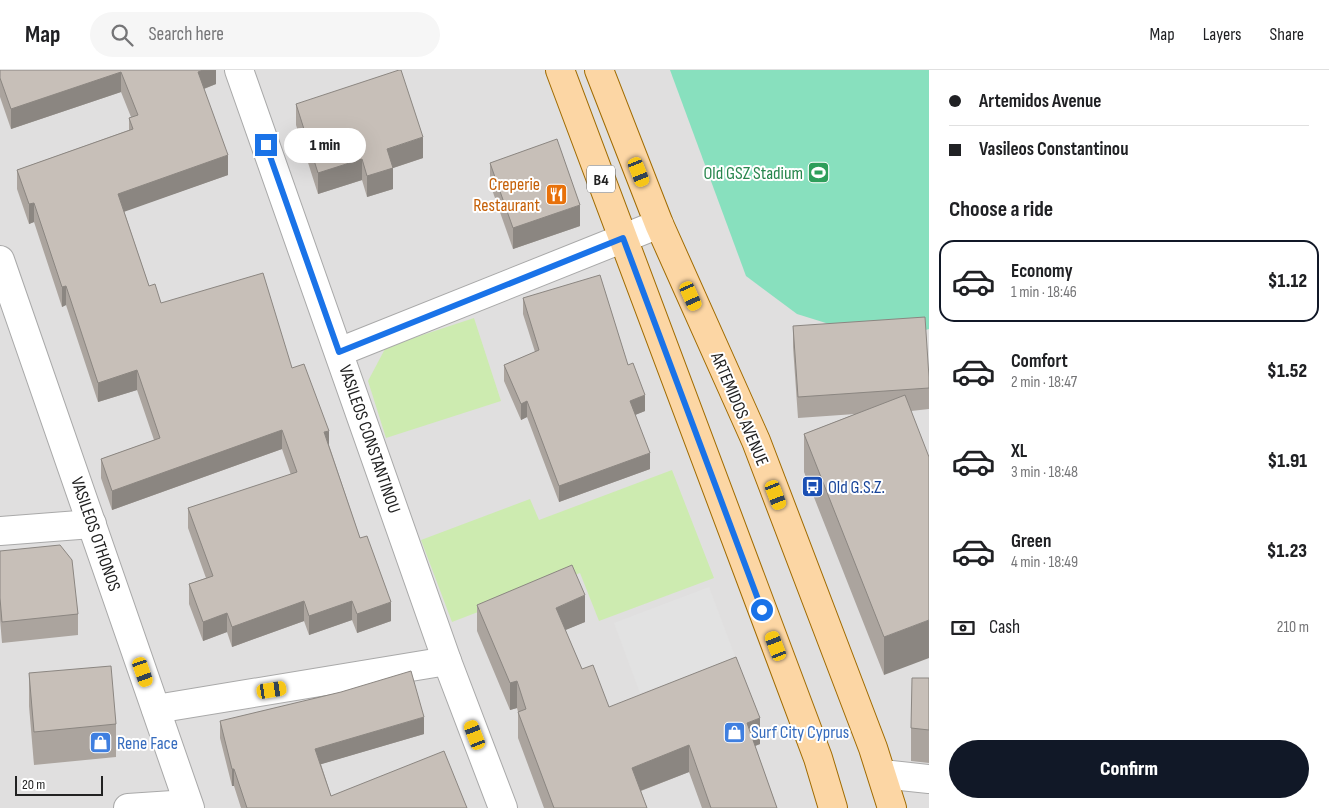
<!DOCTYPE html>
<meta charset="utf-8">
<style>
body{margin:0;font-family:"Sofia Sans Condensed",sans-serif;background:#f6f6f6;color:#202124;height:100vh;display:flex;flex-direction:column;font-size:19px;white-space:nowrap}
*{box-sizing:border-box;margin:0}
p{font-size:16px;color:#757577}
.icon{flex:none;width:28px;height:28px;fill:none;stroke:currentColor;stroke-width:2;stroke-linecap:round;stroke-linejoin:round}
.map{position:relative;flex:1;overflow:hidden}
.panel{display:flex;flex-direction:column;background:#fff;width:400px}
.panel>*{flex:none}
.top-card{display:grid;align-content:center;height:110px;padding:0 20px;background:#fff}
.scale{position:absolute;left:15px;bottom:12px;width:88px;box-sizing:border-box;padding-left:5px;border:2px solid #222;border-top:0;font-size:14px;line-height:18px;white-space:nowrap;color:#222;-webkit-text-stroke:4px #fff;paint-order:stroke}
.end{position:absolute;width:22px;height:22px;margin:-11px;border:6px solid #1a73e8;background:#fff;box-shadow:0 0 0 2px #fff}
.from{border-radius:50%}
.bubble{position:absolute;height:35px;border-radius:18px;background:#fff;box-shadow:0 5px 20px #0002;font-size:16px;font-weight:800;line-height:35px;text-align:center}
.car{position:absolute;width:15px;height:30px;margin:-15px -8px;border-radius:6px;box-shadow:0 0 4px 1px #0007;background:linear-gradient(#f5c518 24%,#345 0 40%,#f5c518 0 76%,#345 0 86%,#f5c518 0)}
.top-card b{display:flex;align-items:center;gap:18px;height:48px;font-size:19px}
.top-card b+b{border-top:1px solid #e0e0e0}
.top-card i{width:12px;height:12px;background:#202124}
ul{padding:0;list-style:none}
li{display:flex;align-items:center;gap:15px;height:82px;margin:0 10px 8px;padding:0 10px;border:2px solid transparent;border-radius:15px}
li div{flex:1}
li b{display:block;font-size:19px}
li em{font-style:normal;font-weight:800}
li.selected{border-color:#111827}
li>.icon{width:45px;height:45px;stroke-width:1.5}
h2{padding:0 20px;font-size:22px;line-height:60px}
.pay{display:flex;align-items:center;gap:12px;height:55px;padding:0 20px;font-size:19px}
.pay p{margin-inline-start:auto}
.action{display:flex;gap:10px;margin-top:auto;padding:10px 20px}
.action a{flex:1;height:58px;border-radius:30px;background:#111827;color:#fff;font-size:20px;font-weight:800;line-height:58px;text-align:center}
header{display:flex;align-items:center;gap:30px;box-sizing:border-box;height:70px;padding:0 25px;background:#fff;border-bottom:1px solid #e0e0e0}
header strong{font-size:24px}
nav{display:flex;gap:28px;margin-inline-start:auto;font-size:18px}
.search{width:350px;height:45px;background:#f6f6f6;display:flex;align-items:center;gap:12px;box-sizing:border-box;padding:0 18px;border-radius:28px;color:#757577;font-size:19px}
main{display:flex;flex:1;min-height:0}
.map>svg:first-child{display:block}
.residential{fill:#e0dfdf}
.grass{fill:#cdebb0}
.pitch{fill:#88e0be}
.parking{fill:#e2e2e2}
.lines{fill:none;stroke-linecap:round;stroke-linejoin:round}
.minor-casing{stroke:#a9a9a9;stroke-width:30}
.major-casing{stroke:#a06b00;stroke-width:30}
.minor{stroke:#fff;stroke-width:28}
.major{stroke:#fcd6a4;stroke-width:28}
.wall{fill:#aba49e}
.shaded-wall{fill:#8b8681}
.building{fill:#c7bfb8;stroke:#8b8681}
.route{stroke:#1a73e8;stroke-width:6}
.labels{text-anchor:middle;stroke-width:4;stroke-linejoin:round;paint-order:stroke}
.shield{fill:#fff;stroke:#646464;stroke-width:1}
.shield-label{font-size:16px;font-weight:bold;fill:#222}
.leisure-label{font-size:18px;fill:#27864d;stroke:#fff;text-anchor:end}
.food-label{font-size:18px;fill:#c56008;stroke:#fff;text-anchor:end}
.street-label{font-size:18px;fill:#222;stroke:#fff}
.transit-label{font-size:18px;fill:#164399;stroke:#fff;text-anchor:start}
.shop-label{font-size:18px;fill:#366cbe;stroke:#fff;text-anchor:start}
</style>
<header>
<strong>Map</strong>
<div class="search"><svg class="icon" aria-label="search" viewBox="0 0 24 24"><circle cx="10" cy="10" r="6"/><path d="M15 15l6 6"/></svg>Search here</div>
<nav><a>Map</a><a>Layers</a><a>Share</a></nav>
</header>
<main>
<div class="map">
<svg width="929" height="738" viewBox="0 0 929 738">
<rect width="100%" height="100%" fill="#f2efe9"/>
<rect class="residential" x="0" y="0" width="929" height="738"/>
<g class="grass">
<polygon points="474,248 501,331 386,368 368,311 386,277"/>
<polygon points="672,400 714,508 599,551 580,503 452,552 421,470 530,429 539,450"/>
</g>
<polygon class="pitch" points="670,0 929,0 929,259 922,261 858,263 797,244 746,206"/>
<polygon class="parking" points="709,517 736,589 640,623 614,553"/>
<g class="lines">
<defs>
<g id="minor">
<polyline points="239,0 447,591 503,738"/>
<polyline points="0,190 190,738"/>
<polyline points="339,282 659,154"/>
<polyline points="0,461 92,454"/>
<polyline points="156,639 447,591"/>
<polyline points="882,704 929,709"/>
<polyline points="128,738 188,734"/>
</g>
<g id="major">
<polyline points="560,0 818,688 833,738"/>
<polyline points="599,0 659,154 756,371 873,678 892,738"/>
</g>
</defs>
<use href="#minor" class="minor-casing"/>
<use href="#major" class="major-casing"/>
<use href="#minor" class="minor"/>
<use href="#major" class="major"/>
</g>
<g class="wall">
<polygon points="0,0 216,0 216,14 204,19 228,105 124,141 149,216 161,233 292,298 329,375 360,468 391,551 357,563 352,550 309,565 304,551 232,577 227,562 203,571 189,534 189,514 206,508 188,458 188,438 291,405 282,379 112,440 101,408 101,389 154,370 137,320 98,332 66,235 62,237 34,152 29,154 17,119 17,100 129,60 129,48 131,47 121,22 11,59 0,27"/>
<polygon points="296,34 423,88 393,98 393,119 367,127 362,110 318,124 296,55"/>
<polygon points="490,93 580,156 513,179 490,114"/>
<polygon points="523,228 628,295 645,341 635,345 650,399 559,432 527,347 521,350 504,311 504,295 535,282 523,244"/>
<polygon points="793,256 929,318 929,339 911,341 884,605 804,402 804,364 855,344 798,348 793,277"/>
<polygon points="0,481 78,544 78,565 2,573 0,549"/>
<polygon points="477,535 585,552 565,560 582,599 609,637 760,674 755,676 777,738 702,738 689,702 641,721 647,738 544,738 518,668 518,642 517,638 510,640 477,561"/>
<polygon points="29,603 116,654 116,687 34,695 29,636"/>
<polygon points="929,608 929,693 911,691 911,658"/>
<polygon points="220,651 424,664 321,694 331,726 467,738 241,738 234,716 232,716 220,668"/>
</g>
<g class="shaded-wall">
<polygon points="203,0 216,0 216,14 198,21 198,2"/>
<polygon points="121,2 121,22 11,59 11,39"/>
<polygon points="423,67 423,88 387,100 387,79"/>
<polygon points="228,85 228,105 118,144 118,124"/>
<polygon points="362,89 362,110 318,124 318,103"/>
<polygon points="393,98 393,119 367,127 367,106"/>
<polygon points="34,133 34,152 29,154 29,134"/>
<polygon points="580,135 580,156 513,179 513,158"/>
<polygon points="66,216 66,235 62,237 62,217"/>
<polygon points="137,300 137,320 98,332 98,313"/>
<polygon points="645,325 645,341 630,347 630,331"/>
<polygon points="527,331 527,347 521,350 521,334"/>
<polygon points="282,360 282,379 112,440 112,421"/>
<polygon points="329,361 329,380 324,362"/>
<polygon points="650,383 650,399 559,432 559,416"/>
<polygon points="585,525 585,552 556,564 556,538"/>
<polygon points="304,531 304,551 232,577 232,557"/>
<polygon points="352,531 352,550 309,565 309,546"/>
<polygon points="391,532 391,551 357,563 357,544"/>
<polygon points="227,543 227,562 203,571 203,552"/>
<polygon points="929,550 929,588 884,605 884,567"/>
<polygon points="517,611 517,638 510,640 510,613"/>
<polygon points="424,647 424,664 315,696 315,679"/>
<polygon points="760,648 760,674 747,679 747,653"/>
<polygon points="689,675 689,702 632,724 632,698"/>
<rect x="232" y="699" width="2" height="17"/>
</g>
<g class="building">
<polygon points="0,0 203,0 198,2 228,85 118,124 149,216 155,214 161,233 263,203 292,298 304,294 329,361 324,362 360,468 367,466 391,532 357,544 352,531 309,546 304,531 232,557 227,543 203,552 189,514 213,506 188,438 297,402 282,360 112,421 101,389 160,368 137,300 98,313 66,216 62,217 34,133 29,134 17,100 133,59 129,48 138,45 121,2 11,39 0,8"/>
<polygon points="399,0 401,0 423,67 387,79 393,98 367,106 362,89 318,103 296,34"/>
<polygon points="557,69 580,135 513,158 490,93"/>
<polygon points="600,205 628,295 633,293 645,325 630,331 650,383 559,416 527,331 521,334 504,295 539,280 523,228"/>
<polygon points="925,247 929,307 929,318 798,327 793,256"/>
<polygon points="905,325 929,387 929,550 884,567 804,364"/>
<polygon points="60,475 72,490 78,544 2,552 0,528 0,481"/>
<polygon points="572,495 585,525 556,538 582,599 593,595 609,637 736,587 760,648 747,653 777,738 711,738 689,675 632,698 647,738 554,738 518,642 526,639 517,611 510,613 477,535"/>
<polygon points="111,596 116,654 34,662 29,603"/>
<polygon points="411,601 424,647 315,679 331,726 444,681 467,738 247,738 234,699 232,699 220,651 341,622"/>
<polygon points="912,608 929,608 929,660 911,658"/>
</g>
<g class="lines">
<polyline class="route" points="266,75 339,282 623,168 762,540"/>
</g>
<defs>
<symbol id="stadium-square" viewBox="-11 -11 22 22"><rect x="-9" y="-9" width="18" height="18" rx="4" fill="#2e9e5b" stroke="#fff"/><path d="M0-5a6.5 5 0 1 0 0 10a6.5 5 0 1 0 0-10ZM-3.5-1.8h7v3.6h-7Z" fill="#fff"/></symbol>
<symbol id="restaurant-square" viewBox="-11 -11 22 22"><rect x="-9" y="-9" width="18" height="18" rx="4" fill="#e8710a" stroke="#fff"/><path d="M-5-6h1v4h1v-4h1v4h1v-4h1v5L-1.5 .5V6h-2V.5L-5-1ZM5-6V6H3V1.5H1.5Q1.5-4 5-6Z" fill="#fff"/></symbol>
<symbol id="bus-square" viewBox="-11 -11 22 22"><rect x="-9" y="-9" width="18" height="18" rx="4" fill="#1a4fb4" stroke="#fff"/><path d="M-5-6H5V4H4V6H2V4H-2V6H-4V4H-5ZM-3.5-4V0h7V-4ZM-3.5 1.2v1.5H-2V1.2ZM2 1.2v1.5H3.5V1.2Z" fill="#fff"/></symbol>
<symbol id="shop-square" viewBox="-11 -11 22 22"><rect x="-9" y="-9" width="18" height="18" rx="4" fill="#3f7fe0" stroke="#fff"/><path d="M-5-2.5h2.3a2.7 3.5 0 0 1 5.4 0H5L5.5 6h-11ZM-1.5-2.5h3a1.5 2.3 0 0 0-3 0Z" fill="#fff"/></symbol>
</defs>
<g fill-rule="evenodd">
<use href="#stadium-square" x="806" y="90" width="25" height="25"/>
<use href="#restaurant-square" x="544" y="112" width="25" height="25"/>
<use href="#bus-square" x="800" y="404" width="25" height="25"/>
<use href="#shop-square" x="722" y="650" width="25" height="25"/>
<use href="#shop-square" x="88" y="660" width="25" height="25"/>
</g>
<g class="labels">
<rect class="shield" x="587" y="95.5" width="28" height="27" rx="4"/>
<g class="shield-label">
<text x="601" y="115">B4</text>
</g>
<g class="leisure-label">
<text x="803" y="109">Old GSZ Stadium</text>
</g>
<g class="food-label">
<text x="540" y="120">Creperie<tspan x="540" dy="21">Restaurant</tspan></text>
</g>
<g class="street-label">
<text transform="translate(740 339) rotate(67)" y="6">ARTEMIDOS AVENUE</text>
<text transform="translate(370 369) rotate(71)" y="6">VASILEOS CONSTANTINOU</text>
<text transform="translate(96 464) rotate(71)" y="6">VASILEOS OTHONOS</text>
</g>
<g class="transit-label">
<text x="828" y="423">Old G.S.Z.</text>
</g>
<g class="shop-label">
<text x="751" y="668">Surf City Cyprus</text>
<text x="117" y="679">Rene Face</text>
</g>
</g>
</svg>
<div class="scale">20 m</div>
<i class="end from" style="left:762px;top:540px"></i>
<i class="end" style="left:266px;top:75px"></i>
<div class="bubble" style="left:284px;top:58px;width:82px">1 min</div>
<i class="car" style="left:639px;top:102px;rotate:158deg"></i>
<i class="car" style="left:691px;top:226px;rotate:156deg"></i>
<i class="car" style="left:776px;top:425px;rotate:159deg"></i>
<i class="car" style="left:776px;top:576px;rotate:339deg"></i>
<i class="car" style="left:143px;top:602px;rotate:161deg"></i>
<i class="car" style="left:272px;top:620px;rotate:81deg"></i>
<i class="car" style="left:475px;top:665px;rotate:339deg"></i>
</div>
<section class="panel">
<div class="top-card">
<b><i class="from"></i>Artemidos Avenue</b>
<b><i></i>Vasileos Constantinou</b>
</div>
<h2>Choose a ride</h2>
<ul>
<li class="selected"><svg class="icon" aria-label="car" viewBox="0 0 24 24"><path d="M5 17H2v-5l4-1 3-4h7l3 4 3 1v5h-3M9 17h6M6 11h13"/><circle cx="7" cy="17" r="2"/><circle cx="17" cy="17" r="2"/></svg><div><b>Economy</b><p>1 min · 18:46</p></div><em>$1.12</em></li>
<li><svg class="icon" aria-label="car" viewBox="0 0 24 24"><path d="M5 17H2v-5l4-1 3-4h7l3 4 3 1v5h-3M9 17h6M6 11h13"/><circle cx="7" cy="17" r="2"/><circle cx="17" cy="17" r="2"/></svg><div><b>Comfort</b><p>2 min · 18:47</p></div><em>$1.52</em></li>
<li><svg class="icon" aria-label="car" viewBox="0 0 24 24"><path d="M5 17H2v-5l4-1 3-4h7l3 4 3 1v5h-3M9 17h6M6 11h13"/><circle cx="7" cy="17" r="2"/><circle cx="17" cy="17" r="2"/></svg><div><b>XL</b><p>3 min · 18:48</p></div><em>$1.91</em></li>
<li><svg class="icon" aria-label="car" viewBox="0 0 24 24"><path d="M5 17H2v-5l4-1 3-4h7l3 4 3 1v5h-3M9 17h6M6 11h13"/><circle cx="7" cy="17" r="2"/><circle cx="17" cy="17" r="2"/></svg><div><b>Green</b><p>4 min · 18:49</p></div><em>$1.23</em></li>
</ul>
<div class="pay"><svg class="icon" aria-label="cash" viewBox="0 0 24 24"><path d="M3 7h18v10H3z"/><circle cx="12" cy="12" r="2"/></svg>Cash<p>210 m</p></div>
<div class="action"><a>Confirm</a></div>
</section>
</main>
